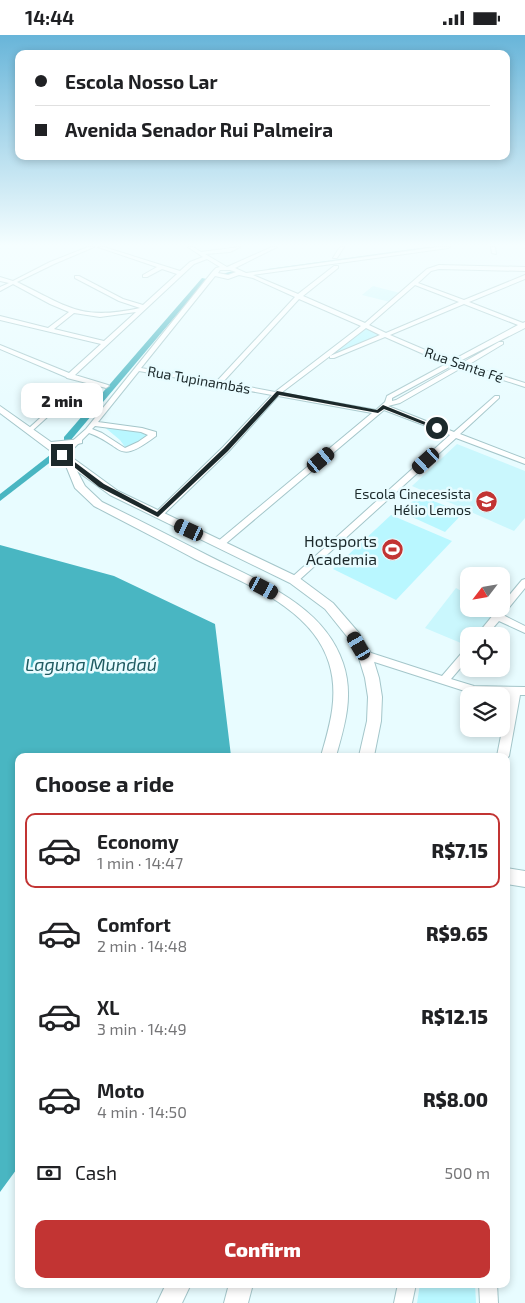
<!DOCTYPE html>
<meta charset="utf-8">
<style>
body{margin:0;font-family:"Exo 2",sans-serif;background:#f6f6f6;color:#202124;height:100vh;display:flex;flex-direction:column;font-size:19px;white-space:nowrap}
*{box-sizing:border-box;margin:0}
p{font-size:16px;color:#757577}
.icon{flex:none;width:28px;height:28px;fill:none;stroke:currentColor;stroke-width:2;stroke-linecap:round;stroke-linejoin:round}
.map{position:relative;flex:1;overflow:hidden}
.panel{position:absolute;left:15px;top:718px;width:495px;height:535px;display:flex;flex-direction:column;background:#fff;border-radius:10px;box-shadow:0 2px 8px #0003}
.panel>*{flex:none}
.hud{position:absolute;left:15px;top:15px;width:495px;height:110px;border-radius:10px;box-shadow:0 2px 8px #0003;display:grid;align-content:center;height:110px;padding:0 20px;background:#fff}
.needle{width:32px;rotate:239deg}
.tools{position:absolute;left:460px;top:532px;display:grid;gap:10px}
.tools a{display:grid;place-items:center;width:50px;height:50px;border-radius:10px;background:#fff;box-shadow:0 2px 8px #0003;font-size:25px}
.end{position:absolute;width:22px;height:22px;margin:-11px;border:6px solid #1c292b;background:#fff;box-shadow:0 0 0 2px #fff}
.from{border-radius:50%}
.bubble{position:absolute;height:35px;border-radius:10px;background:#fff;box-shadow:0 2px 8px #0003;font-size:16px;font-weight:800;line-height:35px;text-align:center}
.car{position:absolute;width:15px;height:30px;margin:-15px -8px;border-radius:6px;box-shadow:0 0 4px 1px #0007;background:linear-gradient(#222 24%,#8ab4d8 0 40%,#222 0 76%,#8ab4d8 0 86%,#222 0)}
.hud b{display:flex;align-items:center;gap:18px;height:48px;font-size:19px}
.hud b+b{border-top:1px solid #e0e0e0}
.hud i{width:12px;height:12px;background:#202124}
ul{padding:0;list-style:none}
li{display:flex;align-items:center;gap:15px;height:75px;margin:0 10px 8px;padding:0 10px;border:2px solid transparent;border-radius:10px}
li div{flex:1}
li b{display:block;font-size:19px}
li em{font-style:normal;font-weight:800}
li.on{border-color:#c23433}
li>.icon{width:45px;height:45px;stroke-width:1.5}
h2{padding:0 20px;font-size:22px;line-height:60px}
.pay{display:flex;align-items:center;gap:12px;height:55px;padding:0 20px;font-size:19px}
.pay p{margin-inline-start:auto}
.primary-button{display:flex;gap:10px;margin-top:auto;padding:10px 20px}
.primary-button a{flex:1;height:58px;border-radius:10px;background:#c23433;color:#fff;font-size:20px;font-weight:800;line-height:58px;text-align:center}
.status{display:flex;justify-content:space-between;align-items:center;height:35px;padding:0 25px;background:#fff;direction:ltr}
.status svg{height:14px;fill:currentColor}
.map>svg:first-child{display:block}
.built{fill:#caf7fd}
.green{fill:#b9f7ff}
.water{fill:#49b6c2}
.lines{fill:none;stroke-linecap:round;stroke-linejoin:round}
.canal{fill:#49b6c2;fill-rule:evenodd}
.minor-casing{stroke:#a4c6ca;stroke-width:2}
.major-casing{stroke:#a4c6ca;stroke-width:2}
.minor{fill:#fff;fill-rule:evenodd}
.major{fill:#fff;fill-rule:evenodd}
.route{fill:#1c292b}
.labels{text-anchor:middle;stroke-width:5;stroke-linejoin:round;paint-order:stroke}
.far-street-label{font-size:14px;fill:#1c292b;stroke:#e8fcff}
.far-poi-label{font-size:14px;fill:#1c292b;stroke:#e8fcff;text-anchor:end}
.poi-label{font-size:16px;fill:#1c292b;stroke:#e8fcff;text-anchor:end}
.water-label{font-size:18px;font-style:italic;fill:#1f5b62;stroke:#e8fcff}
</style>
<div class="status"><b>14:44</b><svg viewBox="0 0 49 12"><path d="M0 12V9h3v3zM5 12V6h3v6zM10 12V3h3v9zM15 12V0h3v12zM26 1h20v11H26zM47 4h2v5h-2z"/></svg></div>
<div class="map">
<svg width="525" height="1268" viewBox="0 0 525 1268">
<rect width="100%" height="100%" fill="#e8fcff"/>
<g class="built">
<polygon points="373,251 400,258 390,267 362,260"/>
<polygon points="457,409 525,436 525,483 514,496 412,451"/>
<polygon points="456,553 469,560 469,574 496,575 475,601 469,601 468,611 425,593"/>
</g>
<g class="green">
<polygon points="364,293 383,300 331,320"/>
<polygon points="102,390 154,397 127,415 120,405"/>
<polygon points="419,460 463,478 445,497 401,477"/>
<polygon points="391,480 452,506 396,565 333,534"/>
<polygon points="420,1249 475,1249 476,1268 417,1268"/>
</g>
<polygon class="water" points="0,510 114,541 215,589 231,721 19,721 19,1131 0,1157"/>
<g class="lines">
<g class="canal">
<polygon points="427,212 440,212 271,236 268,234"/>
<polygon points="237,235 239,238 225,241 222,239"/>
<polygon points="202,243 207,244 70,406 64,406 64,402"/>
<polygon points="50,420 53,420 57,422 0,466 0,459"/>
</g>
<defs>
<g id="minor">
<path d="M88,212H94L54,229L17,247C69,272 80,286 140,273L119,266L75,243V241H79L123,264L143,270L177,239L162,234L147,242H143V240L157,232L98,212H104L180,236L190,227L203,222L188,212H193L201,217L240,212L230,217L205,219L227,232L272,212H277L235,233L246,238L439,212H450L448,213L253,240L298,259L334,231H338V233L303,261L365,288L427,234L439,230L525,232V236L439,234L431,236L418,248L464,265L525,240V244L469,267L523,288L525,287V293L458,327L462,328L499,307H503V309L468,330L525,348V352L463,332L400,368L388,371L454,397L495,361H499V363L460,399L525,424V429L456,403L297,547L294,548L290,545L291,543L450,400L384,375L223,511H217V507L372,378L278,361L229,416L161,482H155V478L223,412L272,360L139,336L98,387L142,393L156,397V401C116,431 125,411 89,398L65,422H59V418L86,394L213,236L216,233L220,232L207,224L194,229L75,340L108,350L109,351L106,353L67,343L66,342L0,314V310L69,338L101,309L0,285V281L48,293L69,277L50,269L13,249L0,256V252L9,248L0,246V242L13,246L50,227ZM220,235H230L236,237L228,240L218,238ZM239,240L253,243L295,262L217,346L141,333L215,241L228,244ZM415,250L459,267L386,298L369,290ZM299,264L361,291L275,357L223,347ZM464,269L518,290L451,326L390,300ZM136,277L104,306L54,294L74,278L100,282ZM366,293L380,300L330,321ZM385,302L446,329L387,361L385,367L376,375L281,358L330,321V323H334ZM453,330L456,331L396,365L392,366V363ZM95,391L141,397L148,400L138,407L125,413L102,398L92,394Z"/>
<polygon points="340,212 344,212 337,223 333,223"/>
<polygon points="491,212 495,212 496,219 492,218"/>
<polygon points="72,354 77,355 32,396 28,396 28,394"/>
<polygon points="525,544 525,553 503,580 525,591 525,598 499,586 486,601 476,601 498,574 501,574 501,570 522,545"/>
<polygon points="469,612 469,623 451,644 474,651 525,652 525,660 520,660 509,721 506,724 506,721 497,721 509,660 474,659 362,623 360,620 365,616 442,641 466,613"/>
<polygon points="398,1249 416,1249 412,1268 394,1268"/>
<polygon points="479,1249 497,1249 498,1268 480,1268"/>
</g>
<g id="major">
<path d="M0,371L51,407L82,404V408L59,413L118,456L298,542L333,568L359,598L372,620L379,643L382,662L381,686L374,721H359L367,686L368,662L365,643L358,620L349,604L325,574L290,548L110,460L77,436L85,451L102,467C137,484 172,502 207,520C258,546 323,569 343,628C354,660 345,690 336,721H321C330,690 339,660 329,628C312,572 243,548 195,524C162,506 128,489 94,471L75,453L64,426L0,378Z"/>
<polygon points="506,833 525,836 525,852 506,849"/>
<polygon points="166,1249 191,1249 182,1268 157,1268"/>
<polygon points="229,1249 253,1249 248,1268 224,1268"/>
</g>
</defs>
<use href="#minor" class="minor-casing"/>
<use href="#major" class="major-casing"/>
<use href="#minor" class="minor"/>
<use href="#major" class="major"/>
</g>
<linearGradient id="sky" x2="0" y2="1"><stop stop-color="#68b5d9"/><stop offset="0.54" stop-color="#f5feff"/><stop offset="1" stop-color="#f5feff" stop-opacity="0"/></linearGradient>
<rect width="525" height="389" fill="url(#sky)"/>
<polygon class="route" points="277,356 377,375 383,370 440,393 435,394 384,374 378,378 279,360 228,416 158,482 99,452 59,420 64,419 104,449 157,477 224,413"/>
<defs>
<symbol id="school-disc" viewBox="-11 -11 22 22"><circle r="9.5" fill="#c23433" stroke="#e8fcff"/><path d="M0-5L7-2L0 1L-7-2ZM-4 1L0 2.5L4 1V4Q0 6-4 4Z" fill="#fff"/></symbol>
<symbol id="stadium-disc" viewBox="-11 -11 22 22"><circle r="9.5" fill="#c23433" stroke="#e8fcff"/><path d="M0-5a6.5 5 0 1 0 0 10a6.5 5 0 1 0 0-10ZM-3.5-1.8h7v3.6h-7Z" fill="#fff"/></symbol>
</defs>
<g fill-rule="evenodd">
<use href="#school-disc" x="474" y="454" width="25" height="25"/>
<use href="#stadium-disc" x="380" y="502" width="25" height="25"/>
</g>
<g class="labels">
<g class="far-street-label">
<text transform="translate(464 330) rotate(19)" y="5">Rua Santa Fé</text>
<text transform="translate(199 345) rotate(10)" y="5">Rua Tupinambás</text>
</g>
<g class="far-poi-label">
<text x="471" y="464">Escola Cinecesista<tspan x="471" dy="16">Hélio Lemos</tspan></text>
</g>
<g class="poi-label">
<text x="377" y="512">Hotsports<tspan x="377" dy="18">Academia</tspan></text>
</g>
<g class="water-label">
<text x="91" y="636">Laguna Mundaú</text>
</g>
</g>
</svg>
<div class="tools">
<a><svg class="needle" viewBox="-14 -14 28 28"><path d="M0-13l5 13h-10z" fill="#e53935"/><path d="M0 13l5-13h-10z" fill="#757577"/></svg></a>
<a><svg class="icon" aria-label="locate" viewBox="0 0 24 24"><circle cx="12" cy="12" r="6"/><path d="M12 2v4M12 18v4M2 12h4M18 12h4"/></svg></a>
<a><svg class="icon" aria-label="layers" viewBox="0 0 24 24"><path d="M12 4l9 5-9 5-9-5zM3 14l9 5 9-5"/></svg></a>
</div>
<i class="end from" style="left:437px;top:393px"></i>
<i class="end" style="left:62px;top:420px"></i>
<div class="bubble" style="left:21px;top:348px;width:82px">2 min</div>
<i class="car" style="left:321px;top:425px;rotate:50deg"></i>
<i class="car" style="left:426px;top:426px;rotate:228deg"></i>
<i class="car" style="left:189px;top:495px;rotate:295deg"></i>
<i class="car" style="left:264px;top:553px;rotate:118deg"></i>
<i class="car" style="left:359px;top:611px;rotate:330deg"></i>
<div class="hud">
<b><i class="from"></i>Escola Nosso Lar</b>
<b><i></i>Avenida Senador Rui Palmeira</b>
</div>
<section class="panel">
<h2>Choose a ride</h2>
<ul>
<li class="on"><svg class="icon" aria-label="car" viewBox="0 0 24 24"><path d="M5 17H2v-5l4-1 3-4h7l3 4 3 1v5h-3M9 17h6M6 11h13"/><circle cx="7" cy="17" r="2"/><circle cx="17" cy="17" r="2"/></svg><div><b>Economy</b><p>1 min · 14:47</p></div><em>R$7.15</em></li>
<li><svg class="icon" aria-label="car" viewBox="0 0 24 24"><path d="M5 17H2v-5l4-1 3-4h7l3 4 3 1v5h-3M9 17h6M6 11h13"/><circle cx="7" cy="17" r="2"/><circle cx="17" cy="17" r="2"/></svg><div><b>Comfort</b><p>2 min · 14:48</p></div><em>R$9.65</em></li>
<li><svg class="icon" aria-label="car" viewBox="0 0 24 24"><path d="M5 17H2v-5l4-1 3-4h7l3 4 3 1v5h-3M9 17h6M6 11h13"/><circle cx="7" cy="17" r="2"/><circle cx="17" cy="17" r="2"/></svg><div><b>XL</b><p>3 min · 14:49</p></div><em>R$12.15</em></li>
<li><svg class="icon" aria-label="car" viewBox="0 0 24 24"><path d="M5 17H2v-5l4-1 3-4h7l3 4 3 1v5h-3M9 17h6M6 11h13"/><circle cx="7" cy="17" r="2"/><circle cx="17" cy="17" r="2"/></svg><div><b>Moto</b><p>4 min · 14:50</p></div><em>R$8.00</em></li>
</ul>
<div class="pay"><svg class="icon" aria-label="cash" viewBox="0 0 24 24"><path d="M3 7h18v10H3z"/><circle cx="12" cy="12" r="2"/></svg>Cash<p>500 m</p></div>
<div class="primary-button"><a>Confirm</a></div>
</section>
</div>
